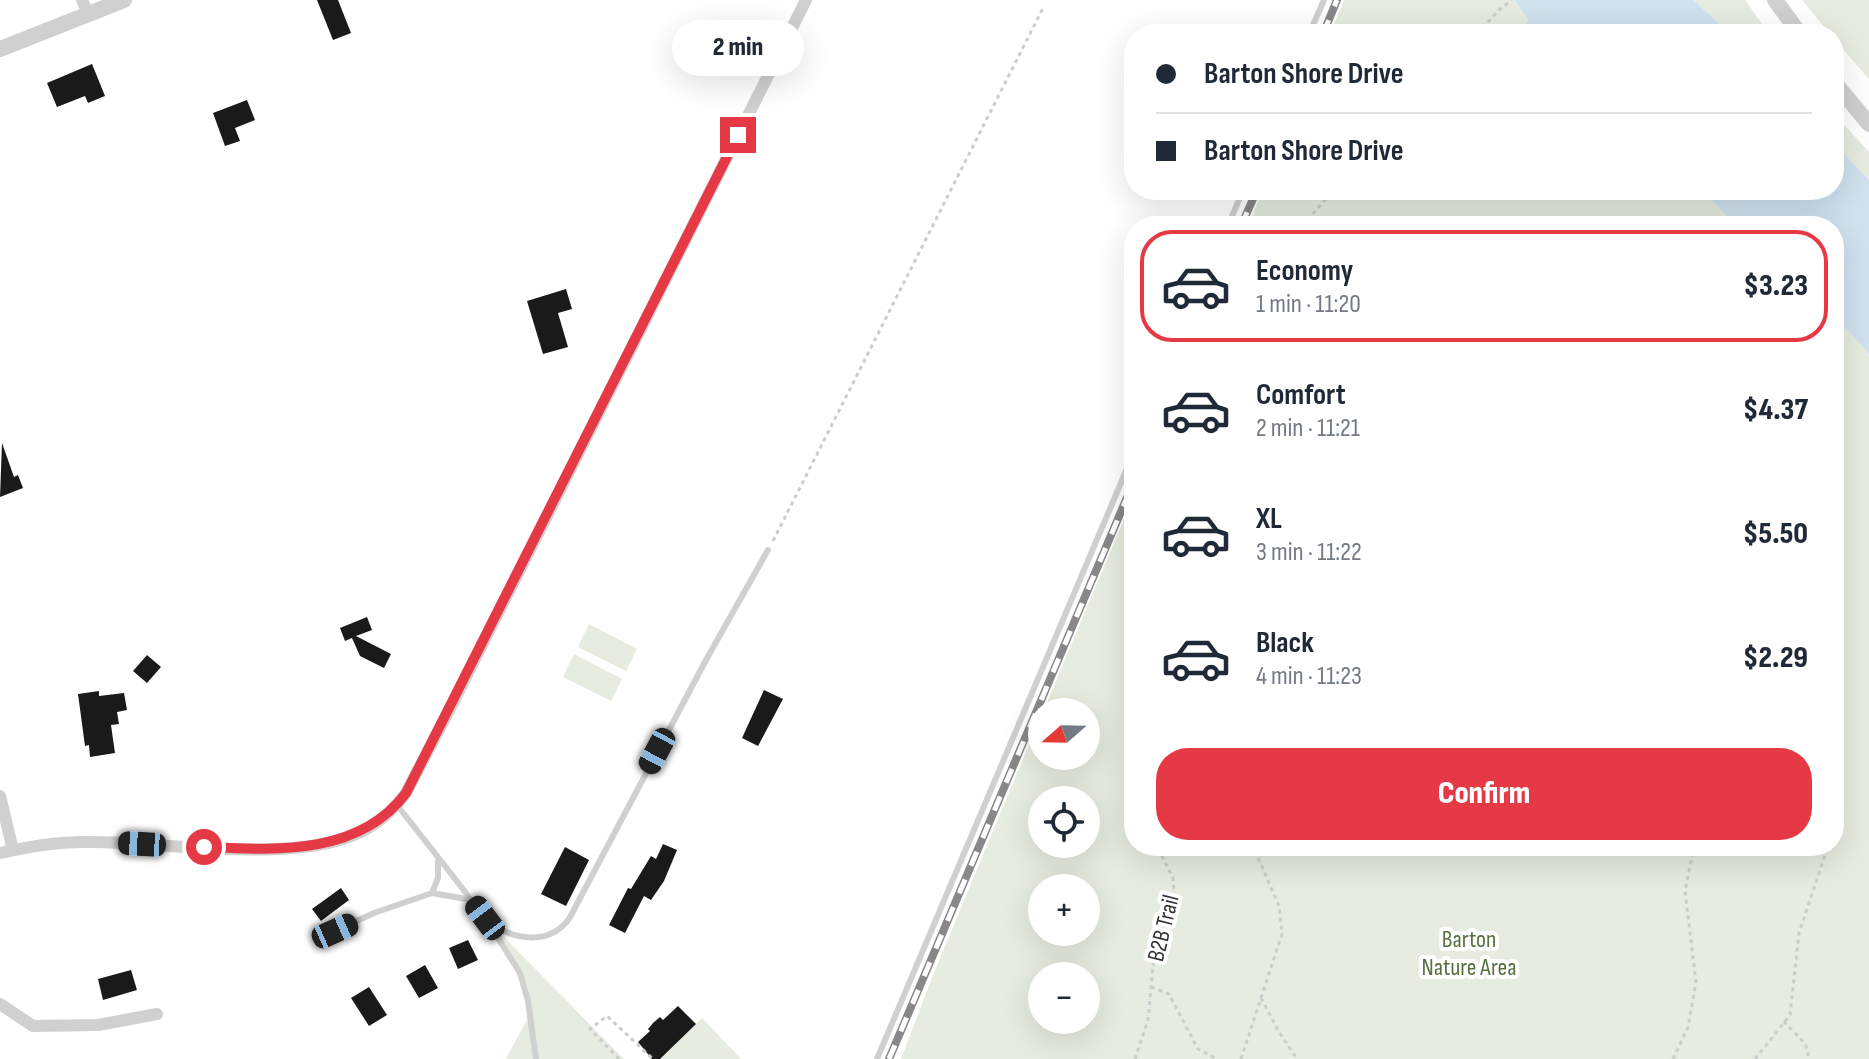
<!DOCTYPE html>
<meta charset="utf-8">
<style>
body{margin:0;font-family:"Sofia Sans Condensed",sans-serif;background:#f6f6f7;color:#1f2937;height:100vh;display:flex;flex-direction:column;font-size:30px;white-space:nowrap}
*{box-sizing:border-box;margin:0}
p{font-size:26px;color:#747a83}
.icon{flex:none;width:44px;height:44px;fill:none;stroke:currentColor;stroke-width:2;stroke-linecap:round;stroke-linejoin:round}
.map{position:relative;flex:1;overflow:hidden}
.panel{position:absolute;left:1124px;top:216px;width:720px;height:640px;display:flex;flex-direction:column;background:#fff;border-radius:32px;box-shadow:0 8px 32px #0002}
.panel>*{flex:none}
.top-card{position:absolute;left:1124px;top:24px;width:720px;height:176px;border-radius:32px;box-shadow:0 8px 32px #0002;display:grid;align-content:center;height:176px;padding:0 32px;background:#fff}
.needle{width:52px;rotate:250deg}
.tools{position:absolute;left:1028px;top:698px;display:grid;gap:16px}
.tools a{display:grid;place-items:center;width:72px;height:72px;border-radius:50%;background:#fff;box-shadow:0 8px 32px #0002;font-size:40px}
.end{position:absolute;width:36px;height:36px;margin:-18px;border:10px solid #e63946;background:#fff;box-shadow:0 0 0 4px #fff}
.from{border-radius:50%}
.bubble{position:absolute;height:56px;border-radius:28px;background:#fff;box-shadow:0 8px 32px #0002;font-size:26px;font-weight:800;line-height:56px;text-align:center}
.car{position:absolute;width:24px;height:48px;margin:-24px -12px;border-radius:10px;box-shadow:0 0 6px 2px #0007;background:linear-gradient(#222 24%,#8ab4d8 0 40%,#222 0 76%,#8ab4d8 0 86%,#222 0)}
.top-card b{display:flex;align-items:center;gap:28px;height:76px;font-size:30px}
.top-card b+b{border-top:2px solid #e0e1e3}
.top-card i{width:20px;height:20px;background:#1f2937}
ul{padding:14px 0 0;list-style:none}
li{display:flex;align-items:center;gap:24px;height:112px;margin:0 16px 12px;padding:0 16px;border:4px solid transparent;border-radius:32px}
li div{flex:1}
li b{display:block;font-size:30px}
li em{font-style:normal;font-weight:800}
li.on{border-color:#e63946}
li>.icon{width:72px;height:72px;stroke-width:1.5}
.button{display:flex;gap:16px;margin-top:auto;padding:16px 32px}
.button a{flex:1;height:92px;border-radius:32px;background:#e63946;color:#fff;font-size:32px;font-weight:800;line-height:92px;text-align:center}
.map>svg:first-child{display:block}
.green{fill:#e6ecdf;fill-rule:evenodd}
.water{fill:#cfe2ee}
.building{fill:#1a1a1a}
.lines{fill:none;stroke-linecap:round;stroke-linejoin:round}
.path{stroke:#cdcdcd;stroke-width:3;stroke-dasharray:4 4;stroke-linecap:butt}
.service{stroke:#d0d0d0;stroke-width:6}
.minor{stroke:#d0d0d0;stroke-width:12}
.tertiary{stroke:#d0d0d0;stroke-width:16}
.rail-casing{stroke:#888;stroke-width:8}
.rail{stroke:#fff;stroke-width:5;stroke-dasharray:15;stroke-linecap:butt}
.route{stroke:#e63946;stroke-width:10}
.labels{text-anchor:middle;stroke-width:8;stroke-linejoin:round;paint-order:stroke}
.street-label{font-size:24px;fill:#333;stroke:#fff}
.park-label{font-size:24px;fill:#56703f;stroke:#fff}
</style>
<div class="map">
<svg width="1869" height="1059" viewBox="0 0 1869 1059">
<rect width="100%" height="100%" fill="#fff"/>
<g class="green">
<polygon points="1344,0 1514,0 1528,19 1520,34 1330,34"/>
<polygon points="1693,0 1745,0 1769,34 1731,34"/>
<polygon points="1802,0 1869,0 1869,79 1834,39 1834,34 1830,34"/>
<polygon points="1834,114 1869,152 1869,180 1834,143"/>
<polygon points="1263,190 1702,190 1736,226 1248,226"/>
<path d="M1834,315L1869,354V1059H901L931,980L1042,713V756H1086V712H1043L1134,495V846H1834ZM1086,800V844H1042V800ZM1086,888V932H1042V888ZM1086,976V1020H1042V976Z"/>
<polygon points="589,624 637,649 626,671 578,647"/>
<polygon points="574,654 622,679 611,701 563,677"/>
<polygon points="485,918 624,1059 506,1059 530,1014 520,973"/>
<polygon points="702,1018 741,1059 659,1059"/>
</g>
<g class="water">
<polygon points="1514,0 1693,0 1731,34 1520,34 1528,19"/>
<polygon points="1834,143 1869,180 1869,354 1834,315 1834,226 1736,226 1702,190 1834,190"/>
</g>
<g class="building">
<polygon points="317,0 338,0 351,33 333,40"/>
<polygon points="92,64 105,96 88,103 85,96 57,107 47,83"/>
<polygon points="247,100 255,120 235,128 240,141 225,146 213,113"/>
<polygon points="566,289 572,309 558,313 568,347 543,354 527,301"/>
<polygon points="2,443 14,477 18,475 23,488 0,497"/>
<polygon points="367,617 372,630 356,636 391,654 384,668 360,656 352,638 345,641 340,628"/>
<polygon points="147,655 161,667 147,683 133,671"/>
<polygon points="764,690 783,699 758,746 742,738"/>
<polygon points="99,691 99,696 124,693 127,710 117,712 119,724 111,725 115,753 90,757 89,745 85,746 78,694"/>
<polygon points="663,844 677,850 664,881 651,900 644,896 625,933 609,925 628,888 631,889 651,856 656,859"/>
<polygon points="565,847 589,860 566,906 541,894"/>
<polygon points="341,888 349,900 321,921 312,909"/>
<polygon points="468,940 478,960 458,969 449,948"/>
<polygon points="425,965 438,988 419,998 406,976"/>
<polygon points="131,970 137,990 103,1000 98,979"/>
<polygon points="369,987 387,1015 369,1026 351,998"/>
<polygon points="678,1006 696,1024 660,1059 652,1059 638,1042 650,1031 648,1029 653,1023 660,1017 663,1020"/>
</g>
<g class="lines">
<g class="path">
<polyline points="1477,34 1499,10 1512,0"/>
<polyline points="1302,226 1334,190"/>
<polyline points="773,541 1044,6"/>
<polyline points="1151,987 1169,994 1198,1049 1217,1059"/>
<polyline points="1261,998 1279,1032 1297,1059"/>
<path d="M1784,1021C1793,1034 1810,1041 1808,1059"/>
<polyline points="619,1059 590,1029 607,1016 653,1059"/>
<polyline points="1135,1059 1148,1020 1154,956 1171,912 1174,893 1173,878 1157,846"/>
<polyline points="1241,1059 1282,934 1279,906 1253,846"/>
<polyline points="1673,1059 1688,1027 1696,982 1685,891 1694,846"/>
<polyline points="1755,1059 1790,1015 1799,933 1828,846"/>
</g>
<g class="service">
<polyline points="1309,34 1324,0"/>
<polyline points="1228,226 1243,190"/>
<path d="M397,805C419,833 441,861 463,889C470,899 477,911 486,919C510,940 548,947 569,919L706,660L768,550"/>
<polyline points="432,893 472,900"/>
<polyline points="488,922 520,973 528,1001 536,1059"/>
<polyline points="335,931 374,913 432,893 438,878 438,861"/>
<polyline points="877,1059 1134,452"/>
</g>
<g class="minor">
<polyline points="82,0 88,14"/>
<polyline points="0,796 13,850"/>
<path d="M0,853C30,846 61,841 91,842C165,842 287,863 354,835C376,826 392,812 406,793L451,707L806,0"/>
<polyline points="0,1004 33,1026 98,1025 157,1014"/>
</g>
<g class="tertiary">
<polyline points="1775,0 1800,34"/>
<polyline points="0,49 124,0"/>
<polyline points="1834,82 1869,124"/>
</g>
<defs>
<g id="rail">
<polyline points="1323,34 1337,0"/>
<polyline points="1241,226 1257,190"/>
<polyline points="889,1059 1134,481"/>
</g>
</defs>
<use href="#rail" class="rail-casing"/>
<use href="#rail" class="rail"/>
</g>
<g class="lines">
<path class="route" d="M204,847C275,850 359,856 406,793L738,135"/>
</g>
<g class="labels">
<g class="street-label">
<text transform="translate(1163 928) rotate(-76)" y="8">B2B Trail</text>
</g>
<g class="park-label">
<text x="1469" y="947">Barton<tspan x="1469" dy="28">Nature Area</tspan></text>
</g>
</g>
</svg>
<div class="tools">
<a><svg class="needle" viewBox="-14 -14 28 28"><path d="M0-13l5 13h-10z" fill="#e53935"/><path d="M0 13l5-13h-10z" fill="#747a83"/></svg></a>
<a><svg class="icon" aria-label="locate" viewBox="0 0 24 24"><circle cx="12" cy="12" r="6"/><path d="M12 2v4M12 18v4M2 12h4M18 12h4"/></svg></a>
<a>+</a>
<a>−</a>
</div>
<i class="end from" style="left:204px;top:847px"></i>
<i class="end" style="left:738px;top:135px"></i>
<div class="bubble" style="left:672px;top:20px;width:132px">2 min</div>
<i class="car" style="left:657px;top:751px;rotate:208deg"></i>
<i class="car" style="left:142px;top:844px;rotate:273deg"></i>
<i class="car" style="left:485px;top:918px;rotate:323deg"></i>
<i class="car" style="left:335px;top:931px;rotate:66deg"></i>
<div class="top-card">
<b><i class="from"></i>Barton Shore Drive</b>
<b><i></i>Barton Shore Drive</b>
</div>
<section class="panel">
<ul>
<li class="on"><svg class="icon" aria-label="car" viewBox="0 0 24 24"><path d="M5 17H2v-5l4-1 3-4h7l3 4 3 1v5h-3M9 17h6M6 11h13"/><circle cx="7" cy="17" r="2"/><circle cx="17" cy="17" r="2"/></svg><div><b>Economy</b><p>1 min · 11:20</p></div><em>$3.23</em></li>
<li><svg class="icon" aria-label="car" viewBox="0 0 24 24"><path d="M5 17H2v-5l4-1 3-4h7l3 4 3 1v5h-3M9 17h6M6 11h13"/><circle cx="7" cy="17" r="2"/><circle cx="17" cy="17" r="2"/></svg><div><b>Comfort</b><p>2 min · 11:21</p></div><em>$4.37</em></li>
<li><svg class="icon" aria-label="car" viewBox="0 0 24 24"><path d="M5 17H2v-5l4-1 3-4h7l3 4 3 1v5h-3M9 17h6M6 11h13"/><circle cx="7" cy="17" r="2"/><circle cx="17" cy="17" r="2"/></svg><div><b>XL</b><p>3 min · 11:22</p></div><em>$5.50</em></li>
<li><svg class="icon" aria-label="car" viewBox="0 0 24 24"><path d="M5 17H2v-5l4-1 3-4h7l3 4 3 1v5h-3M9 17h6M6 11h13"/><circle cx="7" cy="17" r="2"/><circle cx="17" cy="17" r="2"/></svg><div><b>Black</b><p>4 min · 11:23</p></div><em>$2.29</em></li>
</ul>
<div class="button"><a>Confirm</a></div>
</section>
</div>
